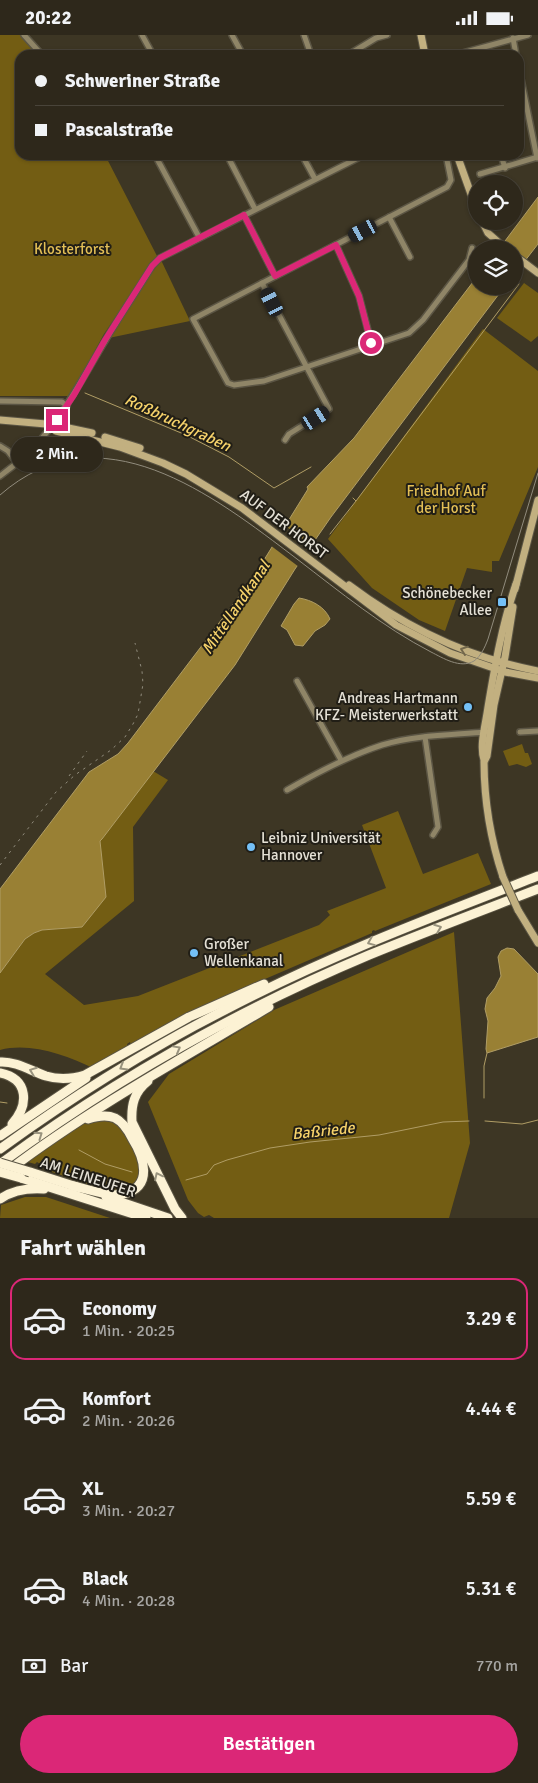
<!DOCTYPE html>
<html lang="de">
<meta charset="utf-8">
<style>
body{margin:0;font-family:Signika,sans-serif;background:#363024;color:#f1f3f6;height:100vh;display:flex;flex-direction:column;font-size:19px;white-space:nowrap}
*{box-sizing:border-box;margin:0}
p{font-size:16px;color:#a7a6a3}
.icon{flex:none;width:28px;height:28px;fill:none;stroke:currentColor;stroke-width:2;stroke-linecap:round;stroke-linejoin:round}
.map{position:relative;height:1183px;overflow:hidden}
.panel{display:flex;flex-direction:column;background:#2e281b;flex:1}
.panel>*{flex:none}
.top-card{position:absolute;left:15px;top:15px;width:509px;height:110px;border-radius:15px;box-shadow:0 1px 4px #0004,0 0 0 1px #49443a;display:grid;align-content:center;height:110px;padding:0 20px;background:#2e281b}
.buttons{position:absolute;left:468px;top:140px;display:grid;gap:10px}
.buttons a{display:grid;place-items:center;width:55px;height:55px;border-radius:50%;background:#2e281b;box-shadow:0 1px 4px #0004,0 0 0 1px #49443a;font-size:25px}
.end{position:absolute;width:22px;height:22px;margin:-11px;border:6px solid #db2777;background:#fff;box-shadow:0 0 0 2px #fff}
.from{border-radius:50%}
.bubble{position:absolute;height:35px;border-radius:18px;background:#2e281b;box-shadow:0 1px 4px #0004,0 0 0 1px #49443a;font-size:16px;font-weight:600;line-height:35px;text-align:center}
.car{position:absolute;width:15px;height:30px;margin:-15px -8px;border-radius:6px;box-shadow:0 0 4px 1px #0007;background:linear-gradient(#222 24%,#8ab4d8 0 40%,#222 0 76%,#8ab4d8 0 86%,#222 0)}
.top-card b{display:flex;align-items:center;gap:18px;height:48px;font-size:19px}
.top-card b+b{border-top:1px solid #49443a}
.top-card i{width:12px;height:12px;background:#f1f3f6}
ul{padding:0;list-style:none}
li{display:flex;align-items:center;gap:15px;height:82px;margin:0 10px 8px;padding:0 10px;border:2px solid transparent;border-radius:15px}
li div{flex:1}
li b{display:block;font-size:19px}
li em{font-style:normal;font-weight:600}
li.selected{border-color:#db2777}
li>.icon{width:45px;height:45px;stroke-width:1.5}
h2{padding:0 20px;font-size:22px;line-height:60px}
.pay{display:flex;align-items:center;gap:12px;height:55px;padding:0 20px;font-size:19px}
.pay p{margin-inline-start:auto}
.primary-button{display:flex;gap:10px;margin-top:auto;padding:10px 20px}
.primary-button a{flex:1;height:58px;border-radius:30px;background:#db2777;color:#fff;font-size:20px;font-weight:600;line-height:58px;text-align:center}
.status{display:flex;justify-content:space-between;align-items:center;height:35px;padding:0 25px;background:#2e281b;direction:ltr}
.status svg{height:14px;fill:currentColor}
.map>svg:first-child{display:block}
.green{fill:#735d13}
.water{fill:#998034;stroke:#b09d65}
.pier{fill:#3d3624}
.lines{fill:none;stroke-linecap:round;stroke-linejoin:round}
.stream{stroke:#b09d65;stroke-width:1}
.street-casing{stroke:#5b5544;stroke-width:8}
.secondary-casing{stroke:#5b5544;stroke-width:9}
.highway-casing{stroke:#5b5544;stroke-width:11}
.street{stroke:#8f8567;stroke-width:5}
.secondary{stroke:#c2b080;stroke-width:7}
.highway{stroke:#fcf2d4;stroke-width:9}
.tram{stroke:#918c7d;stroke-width:1}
.rail{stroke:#918c7d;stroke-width:1;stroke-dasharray:2.5 5;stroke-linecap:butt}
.secondary-bridge-casing{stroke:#5b5544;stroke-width:9;stroke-linecap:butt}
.highway-bridge-casing{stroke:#5b5544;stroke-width:11;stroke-linecap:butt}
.secondary-bridge{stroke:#c2b080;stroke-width:7}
.highway-bridge{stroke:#fcf2d4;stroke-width:9}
.oneway{stroke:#72674b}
.oneway2{stroke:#99937e}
.route{stroke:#db2777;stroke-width:6}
.poi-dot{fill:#74c0f6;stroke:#211e16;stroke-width:2}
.labels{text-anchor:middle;stroke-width:4;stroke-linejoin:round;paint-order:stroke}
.park-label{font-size:15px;fill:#e3bf56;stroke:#211e16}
.street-label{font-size:15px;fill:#e5e1d6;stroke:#211e16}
.poi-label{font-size:15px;fill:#e5e1d6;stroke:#211e16;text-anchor:end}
.water-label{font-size:16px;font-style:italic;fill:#f6d26a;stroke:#211e16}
</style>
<div class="status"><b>20:22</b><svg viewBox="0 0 49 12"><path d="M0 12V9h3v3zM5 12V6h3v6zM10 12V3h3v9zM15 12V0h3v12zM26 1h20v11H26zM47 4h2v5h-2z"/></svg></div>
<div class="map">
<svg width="538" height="1183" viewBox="0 0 538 1183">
<rect width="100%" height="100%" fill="#3d3624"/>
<g class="green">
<polygon points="0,0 20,0 38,20 20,20 20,120 105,120 157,221 104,299 70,361 0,361"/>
<polygon points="161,225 190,286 104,304"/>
<polygon points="524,248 538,258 538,301 531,307 497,283"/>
<polygon points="483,294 538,336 538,432 499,526 492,526 492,537 467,533 445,596 419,585 372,553 328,504"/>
<polygon points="522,709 525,718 528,718 532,729 526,732 517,729 509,731 503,716"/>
<path d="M153,736L168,745L133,792L134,866L45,939L84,970L138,961L319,890L330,880L327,876L386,853L362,790L398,776L423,839L478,818L491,849L375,896L374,895L372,896V898L230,959L131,1010L130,1007L127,1009L128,1012L93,1033C66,1020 30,1007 0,1015V938L25,904L34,898L42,895L82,892L105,862L100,806Z"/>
<polygon points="454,897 470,1108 449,1183 214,1183 209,1180 204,1182 198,1178 188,1165 148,1067 169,1039 274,975"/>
<polygon points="105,1083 120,1089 140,1122 139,1142 135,1148 131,1152 120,1156 108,1156 52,1137 51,1135 37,1127 35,1129 28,1127 30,1125 29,1123 84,1087"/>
<polygon points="25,1162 46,1162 110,1183 0,1183 1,1170"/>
</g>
<g class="water">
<polygon points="538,162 538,209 514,240 514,214 499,214"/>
<polygon points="476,243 476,251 505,251 331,482 295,534 235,630 102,804 100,806 106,862 82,892 42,895 34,898 25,904 0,938 0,854 89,737 118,719 128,708 241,559 259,533 308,454 307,452 354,403"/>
<path d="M299,563C312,565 325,572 330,584L325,590L315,596L303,611L295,610L287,595L281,591L294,569Z"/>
<polygon points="507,913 514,914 538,939 538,1002 487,1018 486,1014 488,986 485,974 487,963 495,953 501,941 498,922 501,916"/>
</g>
<polygon class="pier" points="283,489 313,512 299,532 270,510"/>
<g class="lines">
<g class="stream">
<polyline points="85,358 186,400 229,422 274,453 311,432"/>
<polyline points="43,421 52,411"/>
<polyline points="353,463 356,466 519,249"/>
<polyline points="330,499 356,466"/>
<polyline points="484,1063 484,1031 487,1018"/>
<polyline points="0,1067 7,1068"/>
<polyline points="485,1086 522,1089 538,1085"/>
<polyline points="79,1115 105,1129 132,1137"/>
<polyline points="186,1145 207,1139 214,1130 227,1125 270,1113 310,1107 379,1100 443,1087 469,1086"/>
</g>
<defs>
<g id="street">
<polyline points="24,0 42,20"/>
<polyline points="142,0 153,20"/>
<polyline points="232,0 243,20"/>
<polyline points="304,0 311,20"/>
<polyline points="513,3 516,20"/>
<polyline points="348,20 376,3 387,0"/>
<polyline points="455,20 528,0"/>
<polyline points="519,34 537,123"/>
<polyline points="155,120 199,202"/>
<polyline points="227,120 255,174"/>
<polyline points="302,120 315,144"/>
<polyline points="446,120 451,145 447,152 193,284 228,348 234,350 264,346 409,298 423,285 469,225 472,213"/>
<polyline points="501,120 505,133"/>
<polyline points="480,139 538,122"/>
<polyline points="244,180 275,241"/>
<polyline points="389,182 410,222"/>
<polyline points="336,210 359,261 372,311"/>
<polyline points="262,248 329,374 289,399 285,405"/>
<polyline points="0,366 62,367 67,371"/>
<polyline points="0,411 8,416 17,428"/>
<path d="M0,441C54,403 72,360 105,306C120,280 137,256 152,231L160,223L364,120"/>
<polyline points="297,646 341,725"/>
<polyline points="520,697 538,696"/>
<polyline points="425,702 438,792 433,800"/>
<path d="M287,755C318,737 348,721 382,710C415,700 451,700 485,697"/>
</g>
<g id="secondary">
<polyline points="421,0 425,20"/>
<polyline points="457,120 476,173"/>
<polyline points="482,186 488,198 506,214"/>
<polyline points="514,220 538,238"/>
<polyline points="0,385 46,389"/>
<polyline points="59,391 92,398"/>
<polyline points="56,396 120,412 163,428 186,439 242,473 396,590 450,618 505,637 538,643"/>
<polyline points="105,402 140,413"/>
<path d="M349,550C405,592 469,623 538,636"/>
<polyline points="515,554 538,465"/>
<polyline points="485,725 487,721 494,670 505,622 513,572"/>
<path d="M503,842C490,803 484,766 484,725C479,710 486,688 488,672C495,630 502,590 516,549"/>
<polyline points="518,875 538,908"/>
</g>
<g id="highway">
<path d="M0,1027C16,1026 31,1036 46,1041C59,1045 72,1044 85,1040L189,982L264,949"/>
<path d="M0,1038C29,1044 29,1070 12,1089"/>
<path d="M148,1046C134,1057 131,1070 132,1087L175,1174L182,1183"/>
<polyline points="0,1101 86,1043"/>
<path d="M0,1114C72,1062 146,1015 225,975C326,922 432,882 538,841"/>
<path d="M0,1129C114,1045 238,975 369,920C425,897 481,876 538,854"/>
<path d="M9,1135C91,1073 181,1024 269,972"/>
<polyline points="30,1137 77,1152"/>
<polyline points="21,1143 146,1183"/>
<path d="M73,1151C88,1154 108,1162 123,1159C154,1152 144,1122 132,1103C128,1095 123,1087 115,1083C106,1079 97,1081 88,1084"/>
<polyline points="106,1162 168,1183"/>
<path d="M0,1164C13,1155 29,1153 44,1154"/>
</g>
</defs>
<use href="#street" class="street-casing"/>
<use href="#secondary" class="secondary-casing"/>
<use href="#highway" class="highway-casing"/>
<use href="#street" class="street"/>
<use href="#secondary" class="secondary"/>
<use href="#highway" class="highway"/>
<path class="tram" d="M0,460C100,372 213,460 297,524C340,557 383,592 431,617C443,623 460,634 474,626C481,621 485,612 488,604L538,438"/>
<g class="rail">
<polyline points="69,741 87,716"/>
<polyline points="0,830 56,757 75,740 111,715 125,702 133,689 138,679 143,649 142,636 135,608"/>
</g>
<defs>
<g id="secondary-bridge">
<polyline points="46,389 59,391"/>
<polyline points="503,842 518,875"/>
</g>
<g id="highway-bridge">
<polyline points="0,1128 30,1137"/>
<polyline points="0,1137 21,1143"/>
</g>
</defs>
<use href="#secondary-bridge" class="secondary-bridge-casing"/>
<use href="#highway-bridge" class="highway-bridge-casing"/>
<use href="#secondary-bridge" class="secondary-bridge"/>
<use href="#highway-bridge" class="highway-bridge"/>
</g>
<defs><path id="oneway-chevron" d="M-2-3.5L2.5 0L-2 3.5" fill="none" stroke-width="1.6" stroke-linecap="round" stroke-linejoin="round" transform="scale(1.25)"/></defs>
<use class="oneway" href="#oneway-chevron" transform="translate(464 615) rotate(-161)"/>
<g class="oneway2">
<use href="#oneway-chevron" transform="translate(438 893) rotate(-21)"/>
<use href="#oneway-chevron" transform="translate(371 907) rotate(158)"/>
<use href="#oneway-chevron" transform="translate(177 1014) rotate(-29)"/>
<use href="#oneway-chevron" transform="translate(123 1032) rotate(149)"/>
<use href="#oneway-chevron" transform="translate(33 1036) rotate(-159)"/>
<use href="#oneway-chevron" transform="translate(39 1100) rotate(-35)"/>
<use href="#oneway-chevron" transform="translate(158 1141) rotate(-116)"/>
</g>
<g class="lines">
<polyline class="route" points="57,385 74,360 105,305 152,231 160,223 244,180 275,241 336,210 359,261 371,308"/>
</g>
<g class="poi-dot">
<rect x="497" y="562" width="10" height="10" rx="2.5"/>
<circle cx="468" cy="672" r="5"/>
<circle cx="251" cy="812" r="5"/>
<circle cx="194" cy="918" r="5"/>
</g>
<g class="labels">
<g class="park-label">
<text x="72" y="219">Klosterforst</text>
<text x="446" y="461">Friedhof Auf<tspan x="446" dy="17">der Horst</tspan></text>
</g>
<g class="street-label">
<text transform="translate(284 489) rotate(37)" y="5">AUF DER HORST</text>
<text transform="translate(88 1142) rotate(18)" y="5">AM LEINEUFER</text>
</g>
<g class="poi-label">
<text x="492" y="563">Schönebecker<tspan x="492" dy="17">Allee</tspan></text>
<text x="458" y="668">Andreas Hartmann<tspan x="458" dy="17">KFZ- Meisterwerkstatt</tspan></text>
<text x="261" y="808" text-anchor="start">Leibniz Universität<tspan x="261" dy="17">Hannover</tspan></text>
<text x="204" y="914" text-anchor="start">Großer<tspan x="204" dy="17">Wellenkanal</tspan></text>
</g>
<g class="water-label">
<text transform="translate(178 387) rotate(25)" y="6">Roßbruchgraben</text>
<text transform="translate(235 572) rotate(-56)" y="6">Mittellandkanal</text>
<text transform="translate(323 1095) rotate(-6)" y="6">Baßriede</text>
</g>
</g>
</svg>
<div class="buttons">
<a><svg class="icon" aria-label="locate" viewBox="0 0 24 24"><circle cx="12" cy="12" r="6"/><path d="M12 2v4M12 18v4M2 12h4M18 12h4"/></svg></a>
<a><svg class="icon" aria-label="layers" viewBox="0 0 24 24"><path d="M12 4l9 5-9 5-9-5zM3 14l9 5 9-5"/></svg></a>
</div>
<i class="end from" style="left:371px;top:308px"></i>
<i class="end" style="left:57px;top:385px"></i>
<div class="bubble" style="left:11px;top:402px;width:92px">2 Min.</div>
<i class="car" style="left:363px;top:196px;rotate:242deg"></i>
<i class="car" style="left:272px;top:267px;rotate:333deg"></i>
<i class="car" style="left:316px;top:383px;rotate:58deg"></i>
<div class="top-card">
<b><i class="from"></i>Schweriner Straße</b>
<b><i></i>Pascalstraße</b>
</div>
</div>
<section class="panel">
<h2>Fahrt wählen</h2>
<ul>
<li class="selected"><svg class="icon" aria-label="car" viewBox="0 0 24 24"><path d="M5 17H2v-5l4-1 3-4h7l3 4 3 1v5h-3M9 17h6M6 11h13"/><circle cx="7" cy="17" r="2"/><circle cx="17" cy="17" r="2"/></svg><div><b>Economy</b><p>1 Min. · 20:25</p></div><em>3.29 €</em></li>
<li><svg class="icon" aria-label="car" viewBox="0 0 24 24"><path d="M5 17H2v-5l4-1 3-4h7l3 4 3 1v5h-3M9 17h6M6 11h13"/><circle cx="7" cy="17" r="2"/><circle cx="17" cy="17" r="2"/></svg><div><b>Komfort</b><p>2 Min. · 20:26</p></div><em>4.44 €</em></li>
<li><svg class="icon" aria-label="car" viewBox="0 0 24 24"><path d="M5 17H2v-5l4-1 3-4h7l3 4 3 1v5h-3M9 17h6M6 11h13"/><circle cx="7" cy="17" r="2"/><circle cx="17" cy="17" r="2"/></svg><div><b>XL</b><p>3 Min. · 20:27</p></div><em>5.59 €</em></li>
<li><svg class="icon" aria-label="car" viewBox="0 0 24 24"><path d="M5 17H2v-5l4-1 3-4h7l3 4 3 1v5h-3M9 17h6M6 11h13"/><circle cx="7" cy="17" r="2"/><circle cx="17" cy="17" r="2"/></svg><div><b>Black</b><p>4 Min. · 20:28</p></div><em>5.31 €</em></li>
</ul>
<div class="pay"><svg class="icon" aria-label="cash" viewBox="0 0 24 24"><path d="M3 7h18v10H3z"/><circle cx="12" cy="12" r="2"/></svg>Bar<p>770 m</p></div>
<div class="primary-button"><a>Bestätigen</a></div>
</section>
